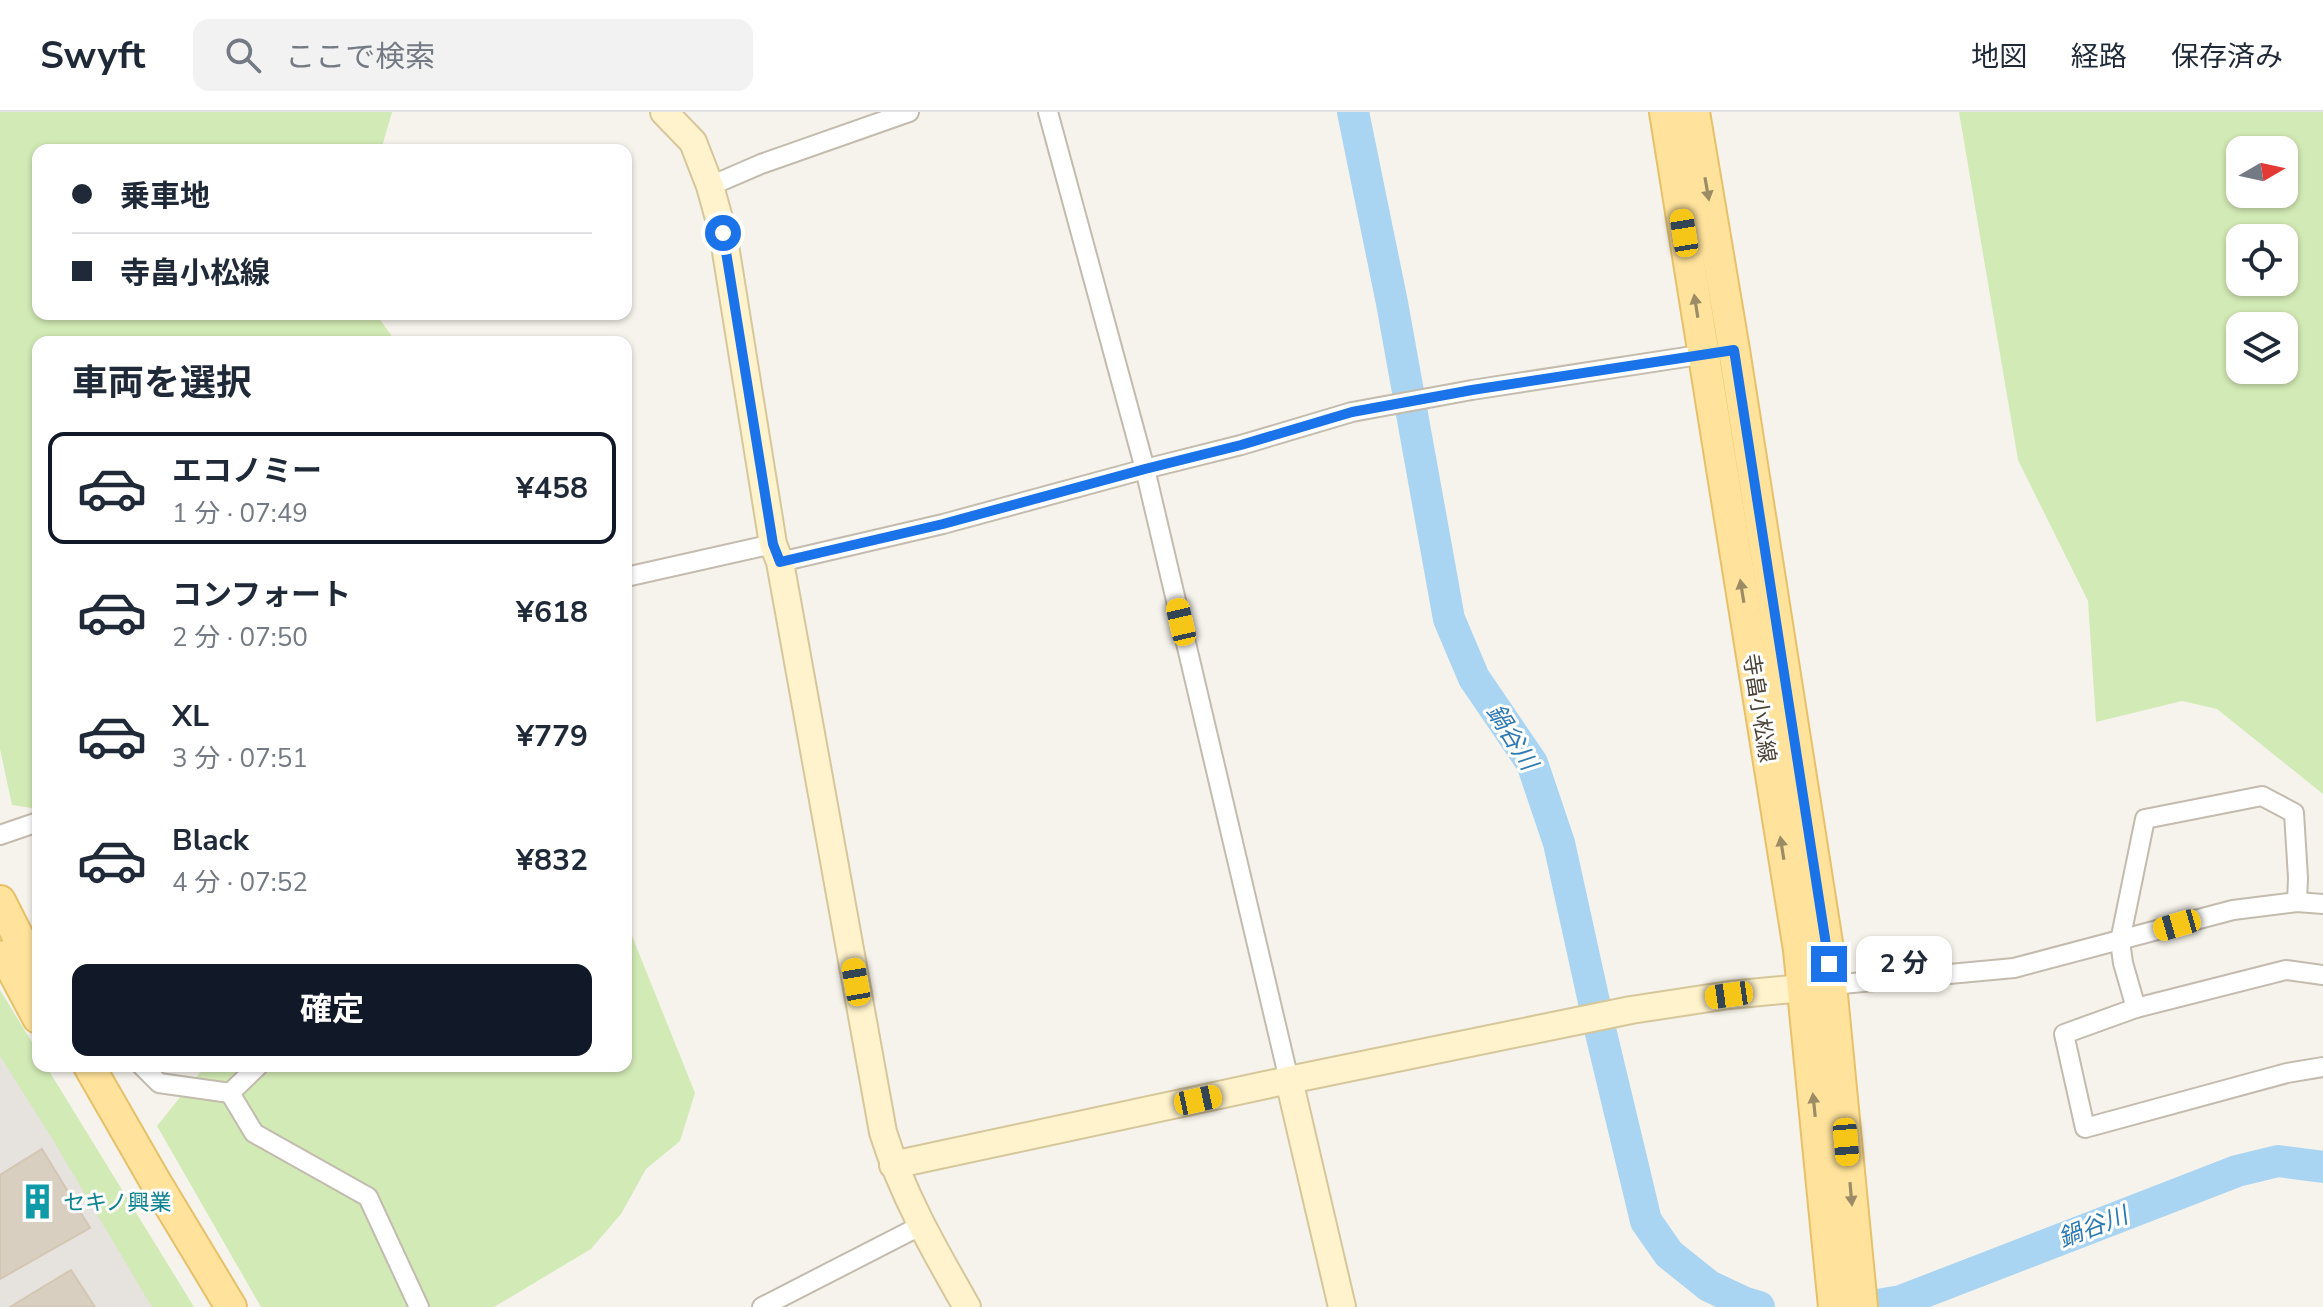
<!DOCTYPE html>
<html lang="ja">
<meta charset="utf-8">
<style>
body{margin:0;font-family:"Nunito Sans","Noto Sans JP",sans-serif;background:#f2f2f3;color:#1f2937;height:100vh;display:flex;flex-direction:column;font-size:30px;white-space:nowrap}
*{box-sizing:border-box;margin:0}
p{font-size:26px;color:#747a83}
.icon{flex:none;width:44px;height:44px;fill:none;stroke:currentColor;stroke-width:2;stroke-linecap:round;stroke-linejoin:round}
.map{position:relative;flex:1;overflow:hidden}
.details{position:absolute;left:32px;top:224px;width:600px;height:736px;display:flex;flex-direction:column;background:#fff;border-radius:16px;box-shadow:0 2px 6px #0004}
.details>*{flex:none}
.top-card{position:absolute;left:32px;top:32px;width:600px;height:176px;border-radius:16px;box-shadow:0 2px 6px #0004;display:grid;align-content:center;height:176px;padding:0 40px;background:#fff}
.needle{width:52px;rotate:81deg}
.controls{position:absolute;left:2226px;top:24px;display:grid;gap:16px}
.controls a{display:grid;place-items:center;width:72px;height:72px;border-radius:16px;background:#fff;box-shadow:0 2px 6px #0004;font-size:40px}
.end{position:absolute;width:36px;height:36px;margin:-18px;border:10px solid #1a73e8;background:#fff;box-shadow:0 0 0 4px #fff}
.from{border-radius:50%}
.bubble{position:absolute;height:56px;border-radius:16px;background:#fff;box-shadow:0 2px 6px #0004;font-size:26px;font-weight:700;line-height:56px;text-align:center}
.car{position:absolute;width:24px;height:48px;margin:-24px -12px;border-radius:10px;box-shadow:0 0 6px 2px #0007;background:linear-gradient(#f5c518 24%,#345 0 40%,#f5c518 0 76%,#345 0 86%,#f5c518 0)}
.top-card b{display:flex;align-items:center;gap:28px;height:76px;font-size:30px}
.top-card b+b{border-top:2px solid #e0e1e3}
.top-card i{width:20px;height:20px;background:#1f2937}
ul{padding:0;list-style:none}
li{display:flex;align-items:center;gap:24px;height:112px;margin:0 16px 12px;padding:0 24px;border:4px solid transparent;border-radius:16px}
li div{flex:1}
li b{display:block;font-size:30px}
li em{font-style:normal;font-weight:700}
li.active{border-color:#111827}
li>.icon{width:72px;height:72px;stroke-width:1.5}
h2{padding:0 40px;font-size:36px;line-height:96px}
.cta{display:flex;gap:16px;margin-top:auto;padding:16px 40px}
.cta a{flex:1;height:92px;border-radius:16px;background:#111827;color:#fff;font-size:32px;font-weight:700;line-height:92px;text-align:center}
header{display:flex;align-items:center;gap:48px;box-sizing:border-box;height:112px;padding:0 40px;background:#fff;border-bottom:2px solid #e0e1e3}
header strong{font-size:38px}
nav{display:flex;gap:44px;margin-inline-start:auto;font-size:28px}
.search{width:560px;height:72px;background:#f2f2f3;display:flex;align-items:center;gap:20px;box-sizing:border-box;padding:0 28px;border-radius:16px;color:#747a83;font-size:30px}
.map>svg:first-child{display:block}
.industrial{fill:#e6e2dd}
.green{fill:#d2eab5;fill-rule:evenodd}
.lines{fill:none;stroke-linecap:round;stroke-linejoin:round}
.river{stroke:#a9d4f2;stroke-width:32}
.building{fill:#d8cfc1;stroke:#d3c7b4;stroke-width:2}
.street-casing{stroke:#c2bbae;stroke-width:22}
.secondary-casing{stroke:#d6c79b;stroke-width:30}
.primary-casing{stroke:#e6c16a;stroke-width:34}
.street{stroke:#fff;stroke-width:18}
.secondary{stroke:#fff3cd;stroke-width:26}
.primary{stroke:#ffe39c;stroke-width:30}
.oneway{fill:#9c8c66}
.route{stroke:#1a73e8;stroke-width:10}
.labels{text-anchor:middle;stroke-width:6;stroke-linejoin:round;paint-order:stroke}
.street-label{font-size:22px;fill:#4b4439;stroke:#fff}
.culture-label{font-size:22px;fill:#0d838f;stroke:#fff;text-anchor:start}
.water-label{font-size:24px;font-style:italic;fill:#2e7ab2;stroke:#fff}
</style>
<header>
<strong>Swyft</strong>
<div class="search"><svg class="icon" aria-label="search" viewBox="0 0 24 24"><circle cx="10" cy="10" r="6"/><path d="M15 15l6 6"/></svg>ここで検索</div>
<nav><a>地図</a><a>経路</a><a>保存済み</a></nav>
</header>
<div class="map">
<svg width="2323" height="1195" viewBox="0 0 2323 1195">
<rect width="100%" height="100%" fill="#f6f3ec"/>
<polygon class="industrial" points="0,911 181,1195 0,1195"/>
<g class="green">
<polygon points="0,0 392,0 381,38 38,38 38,202 376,202 396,230 38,230 38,697 12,693 0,637"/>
<path d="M1959,0H2323V682L2217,597L2182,589L2096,610L2088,489L2018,348ZM2240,38H2284V82H2240ZM2284,126V170H2240V126ZM2240,214H2284V258H2240Z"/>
<polygon points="626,809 695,981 680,1029 646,1057 621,1102 591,1137 494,1195 261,1195 157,1014 205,954 626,954"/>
<polygon points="0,878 38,940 38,954 46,954 194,1195 152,1195 53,1028 0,944"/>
</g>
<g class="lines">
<g class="river">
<polyline points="1353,0 1392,191 1449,507 1474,566 1532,651 1559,731 1600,917 1646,1109 1669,1142 1709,1174 1745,1191 1759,1195"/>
<polyline points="1866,1195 1901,1189 2237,1059 2278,1049 2323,1055"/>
</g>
</g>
<g class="building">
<polygon points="42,1037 90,1116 0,1167 0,1063"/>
<polygon points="71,1158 95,1195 10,1195"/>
</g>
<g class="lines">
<defs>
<g id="street">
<polyline points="1048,0 1145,357 1289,968"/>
<polyline points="710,74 761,52 909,0"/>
<polyline points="780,450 943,412 1145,357 1241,333 1352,300 1472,278 1712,241"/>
<polyline points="626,465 773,432"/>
<polyline points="0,723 38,710"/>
<polyline points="2323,863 2286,858 2136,896 2064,922 2085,1016 2287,961 2323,955"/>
<polyline points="1831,873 2014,856 2233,798 2297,790 2323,792"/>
<polyline points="2136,896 2123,851 2120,829 2145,707 2262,684 2294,701 2298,766 2297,790"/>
<polyline points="142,954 159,971 230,981"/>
<polyline points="230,981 254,1021 368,1085 419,1195"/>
<polyline points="230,981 258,954"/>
<polyline points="762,1195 922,1113"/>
</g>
<g id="secondary">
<path d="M664,0L693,30L710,74L723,121L773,432L780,450L883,1020C902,1082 935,1139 967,1195"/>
<polyline points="1289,968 1342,1195"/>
<polyline points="893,1053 1289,968 1631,898 1729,883 1824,874"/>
</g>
<g id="primary">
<polyline points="1665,0 1799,838 1834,1195"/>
<polyline points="1694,0 1734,238 1827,831 1862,1195"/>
<polyline points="0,789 38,864"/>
<polyline points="5,844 38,906"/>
<polyline points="89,954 155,1069 231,1195"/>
</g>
</defs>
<use href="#street" class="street-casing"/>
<use href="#secondary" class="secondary-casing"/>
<use href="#primary" class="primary-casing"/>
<use href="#street" class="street"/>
<use href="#secondary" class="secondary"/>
<use href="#primary" class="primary"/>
</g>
<defs><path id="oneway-solid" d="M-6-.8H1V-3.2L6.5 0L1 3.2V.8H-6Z" transform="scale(2)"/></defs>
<g class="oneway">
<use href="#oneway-solid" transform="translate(1707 77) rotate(80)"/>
<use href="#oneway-solid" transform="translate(1696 194) rotate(-99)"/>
<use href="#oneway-solid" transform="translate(1742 479) rotate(-99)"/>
<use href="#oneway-solid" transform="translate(1782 736) rotate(-99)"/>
<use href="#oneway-solid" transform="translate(1814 993) rotate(-96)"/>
<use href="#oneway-solid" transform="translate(1851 1082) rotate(85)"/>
</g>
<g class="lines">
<polyline class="route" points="723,121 773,432 780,450 943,412 1145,357 1241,333 1352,300 1472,278 1734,238 1829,852"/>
</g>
<defs>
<symbol id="building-bare" viewBox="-9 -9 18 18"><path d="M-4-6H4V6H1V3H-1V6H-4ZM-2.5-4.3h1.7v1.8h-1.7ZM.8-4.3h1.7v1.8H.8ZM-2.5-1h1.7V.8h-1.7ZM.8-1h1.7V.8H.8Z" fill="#0f9aa8" stroke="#fff" stroke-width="2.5" paint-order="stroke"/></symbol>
</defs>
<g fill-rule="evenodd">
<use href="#building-bare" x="12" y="1064" width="51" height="51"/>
</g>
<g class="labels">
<g class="street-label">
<text transform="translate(1760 596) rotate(81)" y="8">寺畠小松線</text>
</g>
<g class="culture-label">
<text x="63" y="1098">セキノ興業</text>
</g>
<g class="water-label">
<text transform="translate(1512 625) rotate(58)" y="8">鍋谷川</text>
<text transform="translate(2093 1115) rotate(-21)" y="8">鍋谷川</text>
</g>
</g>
</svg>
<div class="controls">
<a><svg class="needle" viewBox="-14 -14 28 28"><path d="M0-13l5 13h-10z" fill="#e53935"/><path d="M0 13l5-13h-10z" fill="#747a83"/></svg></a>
<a><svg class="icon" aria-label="locate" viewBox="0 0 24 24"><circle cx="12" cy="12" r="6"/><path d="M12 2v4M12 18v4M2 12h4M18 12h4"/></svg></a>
<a><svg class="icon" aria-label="layers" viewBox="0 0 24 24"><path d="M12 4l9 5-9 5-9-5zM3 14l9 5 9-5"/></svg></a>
</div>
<i class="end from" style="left:723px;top:121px"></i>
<i class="end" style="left:1829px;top:852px"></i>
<div class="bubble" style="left:1856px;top:824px;width:96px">2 分</div>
<i class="car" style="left:1684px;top:121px;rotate:351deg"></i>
<i class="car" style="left:1181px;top:510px;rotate:347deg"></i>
<i class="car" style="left:2177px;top:813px;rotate:254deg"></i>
<i class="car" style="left:856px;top:870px;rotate:350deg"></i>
<i class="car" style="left:1729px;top:883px;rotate:262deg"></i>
<i class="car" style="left:1198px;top:988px;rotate:78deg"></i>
<i class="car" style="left:1846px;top:1030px;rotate:175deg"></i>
<div class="top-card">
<b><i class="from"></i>乗車地</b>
<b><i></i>寺畠小松線</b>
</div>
<section class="details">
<h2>車両を選択</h2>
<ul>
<li class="active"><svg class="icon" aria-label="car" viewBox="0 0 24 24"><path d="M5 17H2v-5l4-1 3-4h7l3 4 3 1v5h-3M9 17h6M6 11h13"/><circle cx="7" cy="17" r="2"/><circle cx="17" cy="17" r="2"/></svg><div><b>エコノミー</b><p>1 分 · 07:49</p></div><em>¥458</em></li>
<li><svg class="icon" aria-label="car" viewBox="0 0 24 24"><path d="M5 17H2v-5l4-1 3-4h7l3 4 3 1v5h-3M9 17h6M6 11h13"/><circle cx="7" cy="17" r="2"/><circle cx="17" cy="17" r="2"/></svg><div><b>コンフォート</b><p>2 分 · 07:50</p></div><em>¥618</em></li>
<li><svg class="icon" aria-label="car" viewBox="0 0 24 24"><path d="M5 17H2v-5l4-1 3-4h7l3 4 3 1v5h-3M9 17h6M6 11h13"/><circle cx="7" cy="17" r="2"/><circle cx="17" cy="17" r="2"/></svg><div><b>XL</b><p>3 分 · 07:51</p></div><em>¥779</em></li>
<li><svg class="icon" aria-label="car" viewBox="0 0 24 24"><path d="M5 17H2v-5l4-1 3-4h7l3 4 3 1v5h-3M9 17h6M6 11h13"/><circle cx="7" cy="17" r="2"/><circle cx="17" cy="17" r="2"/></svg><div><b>Black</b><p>4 分 · 07:52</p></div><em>¥832</em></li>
</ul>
<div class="cta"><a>確定</a></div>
</section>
</div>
